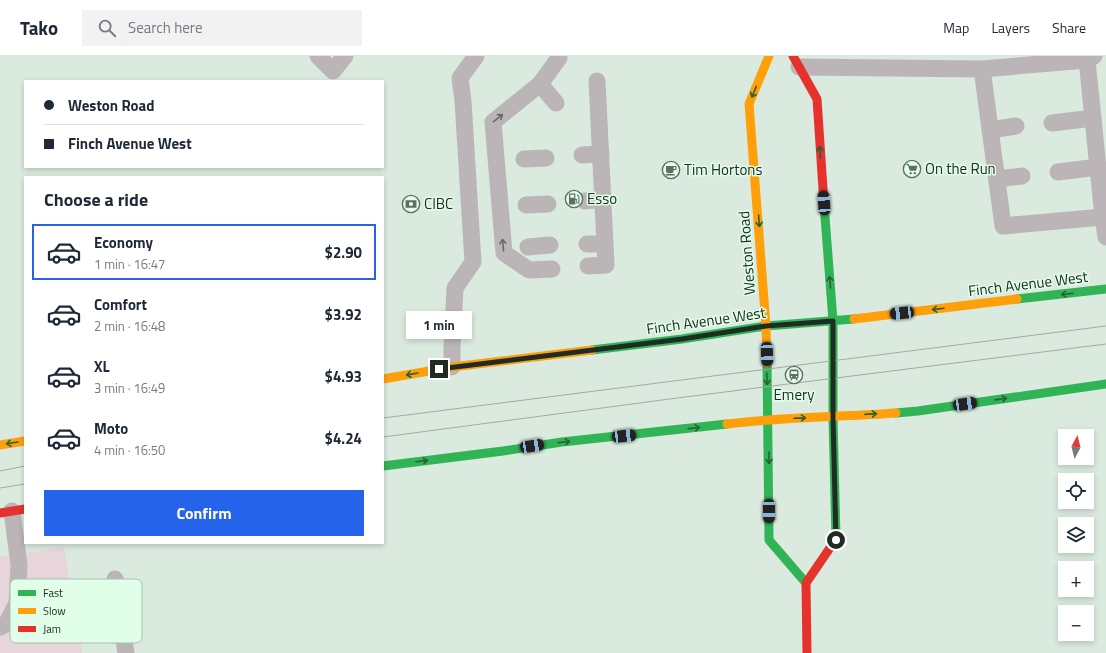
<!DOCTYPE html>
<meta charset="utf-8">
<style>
body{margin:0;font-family:"Titillium Web",sans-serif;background:#f2f2f3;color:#1f2937;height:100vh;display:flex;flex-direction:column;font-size:15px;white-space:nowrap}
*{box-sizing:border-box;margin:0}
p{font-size:13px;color:#747a83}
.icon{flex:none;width:22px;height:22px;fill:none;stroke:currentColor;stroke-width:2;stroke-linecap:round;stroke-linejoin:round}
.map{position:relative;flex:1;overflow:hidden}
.panel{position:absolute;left:24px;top:120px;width:360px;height:368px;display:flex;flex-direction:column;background:#fff;border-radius:0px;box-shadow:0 2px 6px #0003}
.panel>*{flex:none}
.top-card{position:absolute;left:24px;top:24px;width:360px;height:88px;border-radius:0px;box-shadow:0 2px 6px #0003;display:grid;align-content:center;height:88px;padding:0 20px;background:#fff}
.needle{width:26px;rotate:7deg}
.buttons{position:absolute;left:1058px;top:373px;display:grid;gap:8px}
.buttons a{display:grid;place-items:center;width:36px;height:36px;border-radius:0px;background:#fff;box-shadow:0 2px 6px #0003;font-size:20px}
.end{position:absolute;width:18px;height:18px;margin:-9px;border:5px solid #202b24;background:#fff;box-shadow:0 0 0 2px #fff}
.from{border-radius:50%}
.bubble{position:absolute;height:28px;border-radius:0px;background:#fff;box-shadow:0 2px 6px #0003;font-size:13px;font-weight:700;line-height:28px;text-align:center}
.car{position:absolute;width:12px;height:24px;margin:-12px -6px;border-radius:5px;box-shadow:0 0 3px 1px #0007;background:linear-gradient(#222 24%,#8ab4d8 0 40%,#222 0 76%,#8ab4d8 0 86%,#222 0)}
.top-card b{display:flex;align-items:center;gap:14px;height:38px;font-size:15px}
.top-card b+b{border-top:1px solid #e0e1e3}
.top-card i{width:10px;height:10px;background:#1f2937}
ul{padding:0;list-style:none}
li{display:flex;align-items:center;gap:12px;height:56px;margin:0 8px 6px;padding:0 12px;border:2px solid transparent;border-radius:0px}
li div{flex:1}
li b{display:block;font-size:15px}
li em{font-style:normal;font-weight:700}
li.active{border-color:#2563eb}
li>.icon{width:36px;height:36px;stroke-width:1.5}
h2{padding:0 20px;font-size:18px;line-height:48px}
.cta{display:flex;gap:8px;margin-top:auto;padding:8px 20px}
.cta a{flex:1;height:46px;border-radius:0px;background:#2563eb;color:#fff;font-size:16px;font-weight:700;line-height:46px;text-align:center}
header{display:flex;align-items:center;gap:24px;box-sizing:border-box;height:56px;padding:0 20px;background:#fff;border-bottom:1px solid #e0e1e3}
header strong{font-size:19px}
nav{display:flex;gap:22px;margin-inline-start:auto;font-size:14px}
.search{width:280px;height:36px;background:#f2f2f3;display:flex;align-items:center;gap:10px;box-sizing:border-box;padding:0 14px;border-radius:0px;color:#747a83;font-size:15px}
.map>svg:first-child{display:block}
.green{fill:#e7d5db}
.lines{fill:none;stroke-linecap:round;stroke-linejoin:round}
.lane{stroke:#bbb5b7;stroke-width:17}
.fast{stroke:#30b455;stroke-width:9}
.slow{stroke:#ff9f0a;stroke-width:9}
.jam{stroke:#e5322d;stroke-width:9}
.tram{stroke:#a6a9a6;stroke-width:1}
.oneway{stroke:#266238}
.oneway2{stroke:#666966}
.route{stroke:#202b24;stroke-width:5}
.labels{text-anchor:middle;stroke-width:3;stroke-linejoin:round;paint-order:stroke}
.poi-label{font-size:15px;fill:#202b24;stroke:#e1fee9;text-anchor:start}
.street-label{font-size:15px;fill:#202b24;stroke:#e1fee9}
.key{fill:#e1fee9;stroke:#a7bfae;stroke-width:1}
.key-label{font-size:11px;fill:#202b24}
</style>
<header>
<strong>Tako</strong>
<div class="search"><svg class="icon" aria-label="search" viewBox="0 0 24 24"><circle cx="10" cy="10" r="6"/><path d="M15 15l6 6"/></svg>Search here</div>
<nav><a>Map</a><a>Layers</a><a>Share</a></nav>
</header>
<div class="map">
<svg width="1106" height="597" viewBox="0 0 1106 597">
<rect width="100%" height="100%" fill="#daeadf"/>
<polygon class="green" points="64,491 82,597 0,597 0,501"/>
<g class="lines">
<g class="lane">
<polyline points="318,0 333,15 345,0"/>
<polyline points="1087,4 1103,161"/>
<polyline points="799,11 982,13 1003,170 1103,161 1106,181"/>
<polyline points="982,13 1087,4 1094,0"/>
<polyline points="540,28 556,47"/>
<polyline points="1052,67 1093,62"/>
<polyline points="990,74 1016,70"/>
<polyline points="582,99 601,98"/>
<polyline points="524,103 546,102"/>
<polyline points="1058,116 1098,111"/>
<polyline points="997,123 1022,120"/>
<polyline points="585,145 603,143"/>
<polyline points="526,149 548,148"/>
<polyline points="587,188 605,188"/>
<polyline points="528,191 550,189"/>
<polyline points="588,210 606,209 597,25"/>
<polyline points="552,213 529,214 504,197 493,66 540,28 559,2"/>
<polyline points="452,311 452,292 455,232 473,206 463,45 460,22 476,0"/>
<polyline points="115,523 126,597"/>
<polyline points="0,571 7,567 17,547 19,509 12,455"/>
</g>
<g class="fast">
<polyline points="824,148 833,265 833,361 836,483"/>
<polyline points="1017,243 1106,233"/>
<polyline points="592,294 682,283 766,270 854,263"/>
<polyline points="767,307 769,484 806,527"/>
<polyline points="896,357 918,355 1106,328"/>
<polyline points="383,410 503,395 562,386 727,368"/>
</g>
<g class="slow">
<polyline points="854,263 1017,243"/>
<polyline points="767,307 766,270 749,48 769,0"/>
<polyline points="383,323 452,311 592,294"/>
<path d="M727,368C783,361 839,361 896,357"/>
<polyline points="0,389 25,385"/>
</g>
<g class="jam">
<polyline points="793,0 817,43 824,148"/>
<polyline points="0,457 25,453"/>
<polyline points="807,597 806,527 836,483"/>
</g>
<g class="tram">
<polyline points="383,362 1106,270"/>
<polyline points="383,381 685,341 1106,288"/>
<polyline points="0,415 25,410"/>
<polyline points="0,432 25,428"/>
</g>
</g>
<defs><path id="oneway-shaft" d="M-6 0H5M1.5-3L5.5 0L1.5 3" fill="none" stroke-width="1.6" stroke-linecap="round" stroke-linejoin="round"/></defs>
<g class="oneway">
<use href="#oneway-shaft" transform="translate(754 36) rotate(112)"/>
<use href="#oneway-shaft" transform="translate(820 96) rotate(-94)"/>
<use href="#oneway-shaft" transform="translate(759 165) rotate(86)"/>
<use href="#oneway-shaft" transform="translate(830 226) rotate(-95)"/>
<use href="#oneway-shaft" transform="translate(1067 238) rotate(173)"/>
<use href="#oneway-shaft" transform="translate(938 253) rotate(173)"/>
<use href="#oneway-shaft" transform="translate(412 318) rotate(170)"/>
<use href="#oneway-shaft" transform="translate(767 323) rotate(88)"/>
<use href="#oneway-shaft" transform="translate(1001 343) rotate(-8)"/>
<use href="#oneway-shaft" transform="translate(871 358) rotate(-4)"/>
<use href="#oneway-shaft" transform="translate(800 362) rotate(-2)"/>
<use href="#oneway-shaft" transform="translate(694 372) rotate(-7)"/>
<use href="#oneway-shaft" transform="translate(564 386) rotate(-7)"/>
<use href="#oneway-shaft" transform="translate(12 387) rotate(171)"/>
<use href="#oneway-shaft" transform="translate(769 402) rotate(89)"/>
<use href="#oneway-shaft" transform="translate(422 405) rotate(-7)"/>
</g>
<g class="oneway2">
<use href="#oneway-shaft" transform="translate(498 62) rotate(-39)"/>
<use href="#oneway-shaft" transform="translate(503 189) rotate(-95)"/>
</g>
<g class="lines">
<polyline class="route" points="439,313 682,283 766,270 833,265 833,361 836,484"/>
</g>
<defs>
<symbol id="supermarket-ring" viewBox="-11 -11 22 22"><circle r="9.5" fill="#e1fee9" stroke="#616e65" stroke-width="1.5"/><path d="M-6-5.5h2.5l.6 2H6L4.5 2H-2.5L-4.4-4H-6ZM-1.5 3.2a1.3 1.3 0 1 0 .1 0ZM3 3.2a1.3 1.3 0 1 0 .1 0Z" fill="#616e65"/></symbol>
<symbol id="cafe-ring" viewBox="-11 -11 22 22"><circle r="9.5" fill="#e1fee9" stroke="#616e65" stroke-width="1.5"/><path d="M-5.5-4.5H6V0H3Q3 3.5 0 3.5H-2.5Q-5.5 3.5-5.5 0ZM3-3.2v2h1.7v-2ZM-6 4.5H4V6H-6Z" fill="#616e65"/></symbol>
<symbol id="fuel-ring" viewBox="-11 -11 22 22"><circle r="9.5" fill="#e1fee9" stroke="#616e65" stroke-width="1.5"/><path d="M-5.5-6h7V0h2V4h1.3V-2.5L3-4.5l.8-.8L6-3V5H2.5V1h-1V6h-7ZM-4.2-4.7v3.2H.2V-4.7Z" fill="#616e65"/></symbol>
<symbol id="bank-ring" viewBox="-11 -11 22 22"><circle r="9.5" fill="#e1fee9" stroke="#616e65" stroke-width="1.5"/><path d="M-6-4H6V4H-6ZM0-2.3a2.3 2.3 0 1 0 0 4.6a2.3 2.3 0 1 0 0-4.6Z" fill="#616e65"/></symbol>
<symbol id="station-ring" viewBox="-11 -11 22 22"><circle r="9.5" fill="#e1fee9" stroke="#616e65" stroke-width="1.5"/><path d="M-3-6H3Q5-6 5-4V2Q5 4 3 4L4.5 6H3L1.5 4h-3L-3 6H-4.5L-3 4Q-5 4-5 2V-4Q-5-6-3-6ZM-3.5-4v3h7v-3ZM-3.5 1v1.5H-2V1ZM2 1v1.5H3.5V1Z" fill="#616e65"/></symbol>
</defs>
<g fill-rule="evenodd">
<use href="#supermarket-ring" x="902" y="103" width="20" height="20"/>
<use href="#cafe-ring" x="661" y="104" width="20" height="20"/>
<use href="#fuel-ring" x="564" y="133" width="20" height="20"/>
<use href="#bank-ring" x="401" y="138" width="20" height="20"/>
<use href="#station-ring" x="784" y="309" width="20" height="20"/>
</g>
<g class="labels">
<g class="poi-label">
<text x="925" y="118">On the Run</text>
<text x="684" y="119">Tim Hortons</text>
<text x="587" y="148">Esso</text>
<text x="424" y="153">CIBC</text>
<text x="794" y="344" text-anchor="middle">Emery</text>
</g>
<g class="street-label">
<text transform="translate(747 197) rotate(-94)" y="5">Weston Road</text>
<text transform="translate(1028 228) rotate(-7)" y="5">Finch Avenue West</text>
<text transform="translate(706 265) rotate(-8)" y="5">Finch Avenue West</text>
</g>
</g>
<rect x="10" y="523" width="132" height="64" rx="6" class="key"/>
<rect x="18" y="534" width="18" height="6" fill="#30b455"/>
<rect x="18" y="552" width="18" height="6" fill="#ff9f0a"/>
<rect x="18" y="570" width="18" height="6" fill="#e5322d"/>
<g class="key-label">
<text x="43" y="541">Fast</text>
<text x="43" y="559">Slow</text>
<text x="43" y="577">Jam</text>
</g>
</svg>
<div class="buttons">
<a><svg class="needle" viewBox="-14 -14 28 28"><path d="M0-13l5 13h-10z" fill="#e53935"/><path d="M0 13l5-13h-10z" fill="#747a83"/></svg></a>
<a><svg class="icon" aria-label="locate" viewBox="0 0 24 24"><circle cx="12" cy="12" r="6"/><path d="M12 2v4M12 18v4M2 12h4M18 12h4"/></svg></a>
<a><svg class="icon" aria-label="layers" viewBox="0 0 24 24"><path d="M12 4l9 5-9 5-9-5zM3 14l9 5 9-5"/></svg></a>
<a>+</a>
<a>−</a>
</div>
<i class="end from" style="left:836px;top:484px"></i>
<i class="end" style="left:439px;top:313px"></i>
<div class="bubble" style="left:406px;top:255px;width:66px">1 min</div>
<i class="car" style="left:824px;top:147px;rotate:356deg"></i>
<i class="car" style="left:902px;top:257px;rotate:264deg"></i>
<i class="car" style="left:767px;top:298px;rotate:178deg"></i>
<i class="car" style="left:965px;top:348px;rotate:82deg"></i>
<i class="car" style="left:624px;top:380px;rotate:84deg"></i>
<i class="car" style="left:532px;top:390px;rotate:81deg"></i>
<i class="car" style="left:769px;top:455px;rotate:180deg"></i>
<div class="top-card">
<b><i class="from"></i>Weston Road</b>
<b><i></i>Finch Avenue West</b>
</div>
<section class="panel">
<h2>Choose a ride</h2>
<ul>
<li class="active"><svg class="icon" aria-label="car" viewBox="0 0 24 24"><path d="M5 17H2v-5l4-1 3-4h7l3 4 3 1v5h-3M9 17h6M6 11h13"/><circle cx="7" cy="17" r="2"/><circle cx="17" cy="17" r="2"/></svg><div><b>Economy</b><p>1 min · 16:47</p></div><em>$2.90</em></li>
<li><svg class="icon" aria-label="car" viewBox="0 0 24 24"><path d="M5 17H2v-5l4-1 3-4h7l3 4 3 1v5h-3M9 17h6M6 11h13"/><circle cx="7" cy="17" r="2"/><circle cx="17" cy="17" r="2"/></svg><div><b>Comfort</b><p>2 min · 16:48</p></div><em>$3.92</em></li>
<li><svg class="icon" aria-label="car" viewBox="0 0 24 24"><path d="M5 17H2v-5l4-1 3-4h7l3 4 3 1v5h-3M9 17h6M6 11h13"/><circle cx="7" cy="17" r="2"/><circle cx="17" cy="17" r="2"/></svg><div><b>XL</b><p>3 min · 16:49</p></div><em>$4.93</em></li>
<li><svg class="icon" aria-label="car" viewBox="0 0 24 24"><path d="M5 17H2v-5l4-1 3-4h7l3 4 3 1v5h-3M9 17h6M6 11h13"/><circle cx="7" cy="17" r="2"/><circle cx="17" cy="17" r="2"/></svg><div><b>Moto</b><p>4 min · 16:50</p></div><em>$4.24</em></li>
</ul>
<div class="cta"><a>Confirm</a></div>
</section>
</div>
